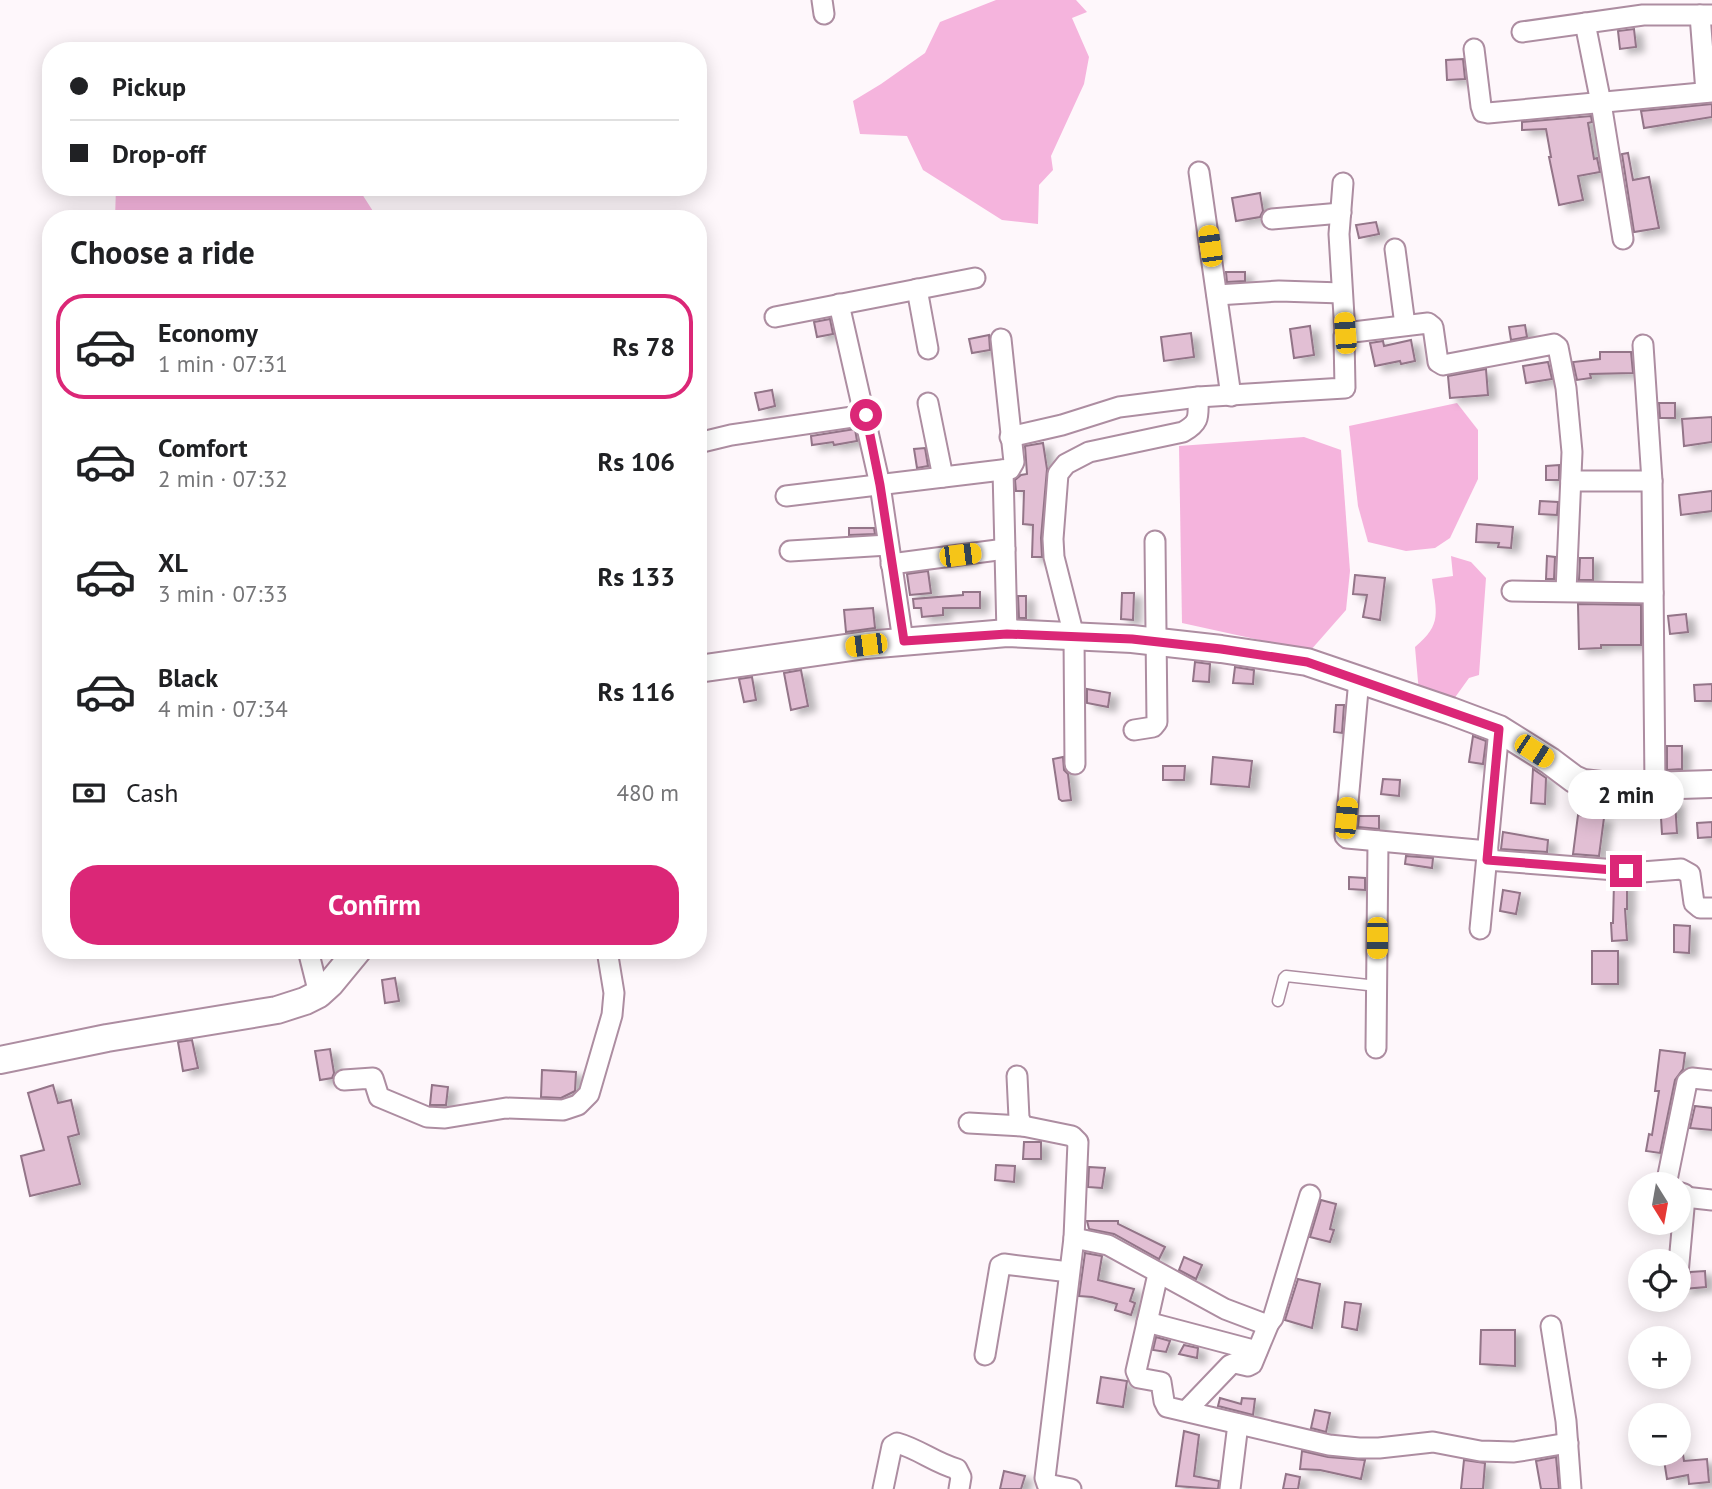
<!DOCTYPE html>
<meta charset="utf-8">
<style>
body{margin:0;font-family:"PT Sans",sans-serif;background:#f6f6f6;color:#202124;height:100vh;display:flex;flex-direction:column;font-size:26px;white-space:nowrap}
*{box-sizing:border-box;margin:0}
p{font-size:23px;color:#757577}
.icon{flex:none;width:38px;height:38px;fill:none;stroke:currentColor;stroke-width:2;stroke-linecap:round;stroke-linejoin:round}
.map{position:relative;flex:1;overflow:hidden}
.drawer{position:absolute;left:42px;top:210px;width:665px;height:749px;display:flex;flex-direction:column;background:#fff;border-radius:28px;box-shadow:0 4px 18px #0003}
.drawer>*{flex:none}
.hud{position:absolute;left:42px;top:42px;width:665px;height:154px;border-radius:28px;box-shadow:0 4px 18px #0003;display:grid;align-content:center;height:154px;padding:0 28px;background:#fff}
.needle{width:46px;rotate:169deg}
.fabs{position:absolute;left:1628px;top:1172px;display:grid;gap:14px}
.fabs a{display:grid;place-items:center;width:63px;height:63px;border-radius:50%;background:#fff;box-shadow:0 4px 18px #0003;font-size:35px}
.end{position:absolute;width:32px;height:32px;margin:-16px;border:9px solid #db2777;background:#fff;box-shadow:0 0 0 4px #fff}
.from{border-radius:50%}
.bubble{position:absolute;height:49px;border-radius:24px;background:#fff;box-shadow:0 4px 18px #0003;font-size:23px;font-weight:700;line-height:49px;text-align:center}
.car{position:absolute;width:21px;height:42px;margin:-21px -10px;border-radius:9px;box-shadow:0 0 5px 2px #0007;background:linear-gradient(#f5c518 24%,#345 0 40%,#f5c518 0 76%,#345 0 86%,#f5c518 0)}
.hud b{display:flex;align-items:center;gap:24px;height:66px;font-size:26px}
.hud b+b{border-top:2px solid #e0e0e0}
.hud i{width:18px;height:18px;background:#202124}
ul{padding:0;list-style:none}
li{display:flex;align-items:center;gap:21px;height:105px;margin:0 14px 10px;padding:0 14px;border:4px solid transparent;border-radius:28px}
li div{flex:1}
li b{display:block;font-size:26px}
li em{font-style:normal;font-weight:700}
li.active{border-color:#db2777}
li>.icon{width:63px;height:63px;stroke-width:1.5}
h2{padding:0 28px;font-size:32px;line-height:84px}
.pay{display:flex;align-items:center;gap:18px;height:77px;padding:0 28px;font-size:26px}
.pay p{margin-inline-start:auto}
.button{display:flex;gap:14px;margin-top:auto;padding:14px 28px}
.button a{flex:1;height:80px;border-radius:28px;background:#db2777;color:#fff;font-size:28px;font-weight:700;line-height:80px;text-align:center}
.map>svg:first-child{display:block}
.water{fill:#f5b4dd}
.building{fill:#e2bfd4;stroke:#937488;stroke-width:2;filter:url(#shadow)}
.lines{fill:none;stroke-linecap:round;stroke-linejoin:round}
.lane-casing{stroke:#ad8da1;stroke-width:13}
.street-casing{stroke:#ad8da1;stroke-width:23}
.secondary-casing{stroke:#ad8da1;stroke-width:30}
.lane{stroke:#fff;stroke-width:10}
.street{stroke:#fff;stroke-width:19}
.secondary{stroke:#fff;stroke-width:26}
.route{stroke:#db2777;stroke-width:9}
</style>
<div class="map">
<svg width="1712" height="1489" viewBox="0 0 1712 1489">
<defs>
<filter id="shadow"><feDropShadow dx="8" dy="4.5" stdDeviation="3.5" flood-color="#0004"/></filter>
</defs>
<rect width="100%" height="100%" fill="#fef7fb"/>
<g class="water">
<polygon points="996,0 1076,0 1087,12 1072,18 1089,57 1084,84 1051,156 1053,170 1039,185 1038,224 1002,220 923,170 907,136 860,134 853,101 881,84 925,53 940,22"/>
<polygon points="116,187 362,187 362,194 378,219 115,219"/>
<polygon points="1457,403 1478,430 1478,479 1450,538 1435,548 1406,551 1368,542 1358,506 1349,426"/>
<polygon points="1304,437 1341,450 1350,571 1346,610 1310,651 1182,623 1179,446"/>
<path d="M1451,556L1471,562L1486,578L1479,675L1469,678L1451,703L1419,693L1415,647C1443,624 1436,612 1432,579L1453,576Z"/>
</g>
<g class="building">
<polygon points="1634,29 1636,47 1620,49 1618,31"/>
<polygon points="1463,59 1465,79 1447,80 1446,60"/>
<polygon points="1712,104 1712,117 1644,128 1641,111"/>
<polygon points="1591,116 1592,122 1588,123 1594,159 1597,158 1600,172 1578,176 1583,200 1559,205 1549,157 1551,157 1546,129 1522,130 1522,122"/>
<polygon points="1628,153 1633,180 1649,177 1659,228 1634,232 1622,154"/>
<polygon points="1260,193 1263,211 1260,217 1236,221 1232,198"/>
<polygon points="1376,222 1379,234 1359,238 1356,225"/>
<polygon points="1226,272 1245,272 1245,281 1227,282"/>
<polygon points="830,319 833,334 817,337 814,322"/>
<polygon points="1525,325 1527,337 1511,340 1509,327"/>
<polygon points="1310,326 1314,355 1294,358 1290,329"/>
<polygon points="1191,333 1194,357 1164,361 1161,337"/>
<polygon points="989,335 990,350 972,353 969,339"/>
<polygon points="1411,340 1415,361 1401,364 1400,361 1375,366 1370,343 1383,341 1384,346"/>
<polygon points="1600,352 1631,352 1633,373 1590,374 1591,378 1577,380 1573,362 1600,359"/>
<polygon points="1548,362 1552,379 1526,383 1523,366"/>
<polygon points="1486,369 1488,395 1450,398 1448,376"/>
<polygon points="772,390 775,406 759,410 755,393"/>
<polygon points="1659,403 1675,403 1675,418 1660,418"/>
<polygon points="1712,417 1712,442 1684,446 1682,419"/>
<polygon points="855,429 857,441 834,445 833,442 812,445 811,436"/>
<polygon points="1043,443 1047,469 1041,538 1042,557 1032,557 1033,525 1023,524 1024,491 1016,491 1015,480 1021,475 1027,474 1025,446"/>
<polygon points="925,448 928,466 917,468 914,449"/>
<polygon points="1559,465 1559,480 1546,480 1546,466"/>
<polygon points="1712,491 1712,511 1681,515 1679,495"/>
<polygon points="1540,501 1558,502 1557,515 1539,514"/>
<polygon points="1477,524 1513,527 1511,548 1498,547 1499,543 1476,542"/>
<polygon points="849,528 874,528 875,534 849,535"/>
<polygon points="1547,556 1555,557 1554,579 1546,579"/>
<polygon points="1580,558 1593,558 1593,580 1579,580"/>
<polygon points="928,571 931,593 910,595 907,574"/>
<polygon points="1355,575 1385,578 1380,620 1363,617 1367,595 1353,594"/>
<polygon points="963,592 980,592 980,608 943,608 943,615 922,617 921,608 914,608 913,599 963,595"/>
<polygon points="1122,593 1134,593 1133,620 1121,619"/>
<polygon points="1018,596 1026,596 1026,618 1019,618"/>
<polygon points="1578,604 1641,605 1641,645 1601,645 1601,648 1579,649"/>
<polygon points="873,608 875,628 846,632 844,610"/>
<polygon points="1686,614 1688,632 1670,634 1668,616"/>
<polygon points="1195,662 1210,664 1209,682 1193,681"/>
<polygon points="1235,667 1254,670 1253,684 1233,683"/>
<polygon points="801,670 808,706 791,710 784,673"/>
<polygon points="752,677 756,700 744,702 739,679"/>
<polygon points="1712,684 1712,701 1695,701 1694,685"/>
<polygon points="1087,689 1110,693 1108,707 1087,703"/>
<polygon points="1336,705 1344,705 1342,733 1334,732"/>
<polygon points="1473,736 1486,741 1483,764 1469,762"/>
<polygon points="1667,746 1682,746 1682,769 1667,770"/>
<polygon points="1063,757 1064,770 1068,774 1071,800 1062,801 1059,799 1053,759"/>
<polygon points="1213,757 1252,761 1249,787 1211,784"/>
<polygon points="1163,766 1185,766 1184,780 1163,780"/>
<polygon points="1533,769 1546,778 1545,804 1531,803"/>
<polygon points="1383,779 1400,780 1399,796 1381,794"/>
<polygon points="1660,801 1675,801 1677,833 1662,834"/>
<polygon points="1578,815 1604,818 1599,856 1573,854"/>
<polygon points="1359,816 1379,816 1379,829 1358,827"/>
<polygon points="1712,822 1712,837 1698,838 1697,823"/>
<polygon points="1503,832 1548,840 1547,852 1501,849"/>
<polygon points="1406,856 1433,858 1432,868 1405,864"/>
<polygon points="1349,877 1365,878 1365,890 1349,889"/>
<polygon points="1614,882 1627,883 1627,909 1625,909 1627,940 1612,941 1611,923 1613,923"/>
<polygon points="1503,890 1520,893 1516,914 1500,911"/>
<polygon points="1674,925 1690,926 1689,953 1674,952"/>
<rect x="1592" y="951" width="26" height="33"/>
<polygon points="395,978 399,1001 385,1003 382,980"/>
<polygon points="192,1040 198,1068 183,1071 178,1042"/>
<polygon points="330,1049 334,1073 332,1078 320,1080 315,1051"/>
<polygon points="1660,1050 1685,1053 1683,1069 1675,1080 1660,1153 1646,1151 1649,1134 1652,1135 1659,1091 1655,1091"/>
<polygon points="542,1070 576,1072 575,1091 561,1098 541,1097"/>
<polygon points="53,1085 58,1103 71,1100 79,1134 68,1137 80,1184 30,1196 21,1156 44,1150 28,1093"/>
<polygon points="432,1085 448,1087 446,1105 430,1105"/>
<polygon points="1695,1106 1712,1108 1712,1130 1690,1128"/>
<polygon points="1024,1142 1041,1142 1041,1159 1023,1159"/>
<polygon points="996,1165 1015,1166 1014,1182 995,1180"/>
<polygon points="1089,1167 1105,1168 1102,1188 1088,1187"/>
<polygon points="1321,1200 1336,1204 1330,1229 1334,1230 1330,1242 1310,1237"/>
<polygon points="1087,1221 1118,1221 1118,1224 1165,1247 1159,1259 1114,1234 1089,1229"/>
<polygon points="1085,1253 1102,1256 1098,1280 1134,1289 1130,1301 1135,1303 1131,1315 1115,1310 1117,1304 1092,1297 1079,1296"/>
<polygon points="1184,1257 1202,1265 1196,1279 1179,1270"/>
<polygon points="1705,1271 1706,1287 1683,1289 1690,1272"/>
<polygon points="1298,1279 1320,1284 1312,1328 1285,1320"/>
<polygon points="1345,1302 1361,1304 1357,1330 1342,1327"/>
<polygon points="1481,1330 1515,1330 1515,1366 1480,1364"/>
<polygon points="1156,1337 1170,1341 1166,1352 1153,1350"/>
<polygon points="1184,1345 1198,1348 1197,1358 1179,1354"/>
<polygon points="1101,1377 1127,1381 1123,1407 1097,1403"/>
<polygon points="1220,1398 1241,1404 1242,1398 1255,1399 1253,1415 1218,1406"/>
<polygon points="1315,1410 1330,1413 1326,1432 1311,1428"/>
<polygon points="1184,1431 1199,1435 1194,1476 1219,1481 1218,1489 1176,1486"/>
<polygon points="1302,1451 1328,1457 1365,1460 1361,1479 1320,1470 1300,1469"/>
<polygon points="1663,1454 1683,1454 1684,1461 1707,1459 1709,1482 1689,1484 1688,1475 1667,1479"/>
<polygon points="1556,1457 1559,1489 1541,1489 1536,1461"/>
<polygon points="1464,1460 1485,1463 1483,1489 1461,1489"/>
<polygon points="1004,1471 1025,1476 1021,1489 1000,1489"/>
<polygon points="1286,1474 1300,1477 1298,1489 1283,1489"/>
</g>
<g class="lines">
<defs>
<polyline id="lane" points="1278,1001 1284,978 1286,976 1377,986"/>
<g id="street">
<polyline points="822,0 824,14"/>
<polyline points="1700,15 1706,92"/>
<polyline points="1585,23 1601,103 1623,239"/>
<polyline points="1522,32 1643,15 1712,15"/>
<polyline points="1474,49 1481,106 1483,112 1488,113 1712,92"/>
<polyline points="1199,172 1231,396"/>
<polyline points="1343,183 1339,234 1345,333"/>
<polyline points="1272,219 1341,213"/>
<polyline points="1395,249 1405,325"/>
<polyline points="917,289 928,349"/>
<polyline points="1217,295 1279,291 1342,293"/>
<polyline points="839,304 880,485 903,641"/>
<polyline points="775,317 975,278"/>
<polyline points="1643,345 1652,481 1655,786"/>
<polyline points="928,403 943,477"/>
<polyline points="1010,437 1062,425 1119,407 1198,397 1345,388 1344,336 1345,333 1428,323 1433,327 1438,362 1443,365 1554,344 1558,347 1566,388 1572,452 1566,591"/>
<polyline points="698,443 731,435 866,415"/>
<polyline points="1003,470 1007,633"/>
<polyline points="1571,481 1652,481"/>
<polyline points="786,496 1010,469 1014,462 1001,339"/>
<polyline points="790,551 888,545"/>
<polyline points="891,564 1005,549"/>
<polyline points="1512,591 1653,593"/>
<polyline points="1359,679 1345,836 1347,838 1488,851"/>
<polyline points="1134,730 1153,727 1157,722 1155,541"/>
<path d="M1075,764L1074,636L1054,557L1053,539L1058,474L1066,464L1089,452L1183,432C1201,422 1198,416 1198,397"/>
<polyline points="1487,860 1642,872 1681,869 1690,874 1694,903 1700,908 1712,908"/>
<polyline points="1480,929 1499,729"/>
<polyline points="308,950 319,994"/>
<polyline points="1376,1048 1378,841"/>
<polyline points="1017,1076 1019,1118 1023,1126 1072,1136 1078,1142 1074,1238 1045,1478 1047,1484 1071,1489"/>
<polyline points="344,1080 373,1078 379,1097 427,1117 445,1118 506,1108 563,1110 578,1105 589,1094 612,1015 614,993 607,950"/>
<polyline points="969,1123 1023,1126"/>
<polyline points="1666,1185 1687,1082 1692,1078 1712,1080"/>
<polyline points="1678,1192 1684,1194 1685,1197 1678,1274"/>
<polyline points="1685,1197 1712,1200"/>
<polyline points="1074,1238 1108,1245 1225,1309 1262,1323 1269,1323 1273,1318 1310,1195"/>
<polyline points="1158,1274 1136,1371 1139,1378 1161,1382 1164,1401 1167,1407 1329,1445 1359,1448 1379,1448 1433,1442 1480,1451 1514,1452 1568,1443"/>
<polyline points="1147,1322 1257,1351"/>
<polyline points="1551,1326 1566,1421 1571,1489"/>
<polyline points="985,1355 1000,1266 1004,1264 1069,1272"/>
<polyline points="1186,1411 1230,1365 1235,1363 1248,1366 1252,1364 1269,1323"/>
<path d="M883,1489L892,1446L897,1443C919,1449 935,1463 957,1469L961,1477L959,1489"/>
<polyline points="1230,1489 1238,1424"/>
</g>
<g id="secondary">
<polyline points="698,669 866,645 1007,633 1132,639 1221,649 1307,662 1451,711 1499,729 1550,761 1574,779 1583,783 1618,787 1712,784"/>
<polyline points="0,1060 107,1038 277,1010 305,1001 319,994 330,984 358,950"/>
</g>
</defs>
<use href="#lane" class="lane-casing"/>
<use href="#street" class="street-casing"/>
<use href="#secondary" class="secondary-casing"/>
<use href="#lane" class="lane"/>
<use href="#street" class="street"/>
<use href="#secondary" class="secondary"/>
</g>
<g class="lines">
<polyline class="route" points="866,415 880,485 904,641 1007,634 1132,639 1221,649 1307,662 1499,729 1487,860 1626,871"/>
</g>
</svg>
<div class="fabs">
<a><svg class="needle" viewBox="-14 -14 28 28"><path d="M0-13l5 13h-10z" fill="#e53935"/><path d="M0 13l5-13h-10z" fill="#757577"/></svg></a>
<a><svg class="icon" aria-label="locate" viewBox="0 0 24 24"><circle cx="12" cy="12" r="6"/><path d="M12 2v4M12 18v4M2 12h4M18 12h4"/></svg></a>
<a>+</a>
<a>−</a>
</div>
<i class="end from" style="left:866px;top:415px"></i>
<i class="end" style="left:1626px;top:871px"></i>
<div class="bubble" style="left:1568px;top:770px;width:116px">2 min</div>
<i class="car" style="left:1210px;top:246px;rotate:352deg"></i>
<i class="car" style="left:1345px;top:333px;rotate:356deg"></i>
<i class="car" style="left:960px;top:555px;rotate:83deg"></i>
<i class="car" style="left:866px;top:645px;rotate:263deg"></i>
<i class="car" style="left:1534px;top:751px;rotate:123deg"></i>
<i class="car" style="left:1346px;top:818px;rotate:5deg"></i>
<i class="car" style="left:1377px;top:938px;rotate:180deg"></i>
<div class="hud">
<b><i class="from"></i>Pickup</b>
<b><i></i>Drop-off</b>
</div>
<section class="drawer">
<h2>Choose a ride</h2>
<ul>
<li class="active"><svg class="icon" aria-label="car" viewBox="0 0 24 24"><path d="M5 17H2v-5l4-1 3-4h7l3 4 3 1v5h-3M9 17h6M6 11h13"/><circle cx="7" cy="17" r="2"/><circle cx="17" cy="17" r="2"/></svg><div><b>Economy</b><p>1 min · 07:31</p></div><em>Rs 78</em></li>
<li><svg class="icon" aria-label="car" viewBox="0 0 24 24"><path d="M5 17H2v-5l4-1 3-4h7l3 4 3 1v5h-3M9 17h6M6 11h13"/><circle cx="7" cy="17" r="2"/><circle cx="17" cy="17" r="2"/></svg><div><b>Comfort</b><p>2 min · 07:32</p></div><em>Rs 106</em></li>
<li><svg class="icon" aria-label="car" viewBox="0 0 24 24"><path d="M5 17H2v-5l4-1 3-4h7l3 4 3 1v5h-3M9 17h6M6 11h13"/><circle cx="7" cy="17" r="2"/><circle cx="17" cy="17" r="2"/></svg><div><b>XL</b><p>3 min · 07:33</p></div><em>Rs 133</em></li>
<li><svg class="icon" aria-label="car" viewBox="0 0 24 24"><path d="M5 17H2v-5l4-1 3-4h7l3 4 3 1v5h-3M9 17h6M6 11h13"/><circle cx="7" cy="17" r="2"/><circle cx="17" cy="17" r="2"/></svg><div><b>Black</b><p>4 min · 07:34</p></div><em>Rs 116</em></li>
</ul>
<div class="pay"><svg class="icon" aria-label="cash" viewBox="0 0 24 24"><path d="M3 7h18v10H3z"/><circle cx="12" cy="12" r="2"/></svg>Cash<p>480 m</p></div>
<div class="button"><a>Confirm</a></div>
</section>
</div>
